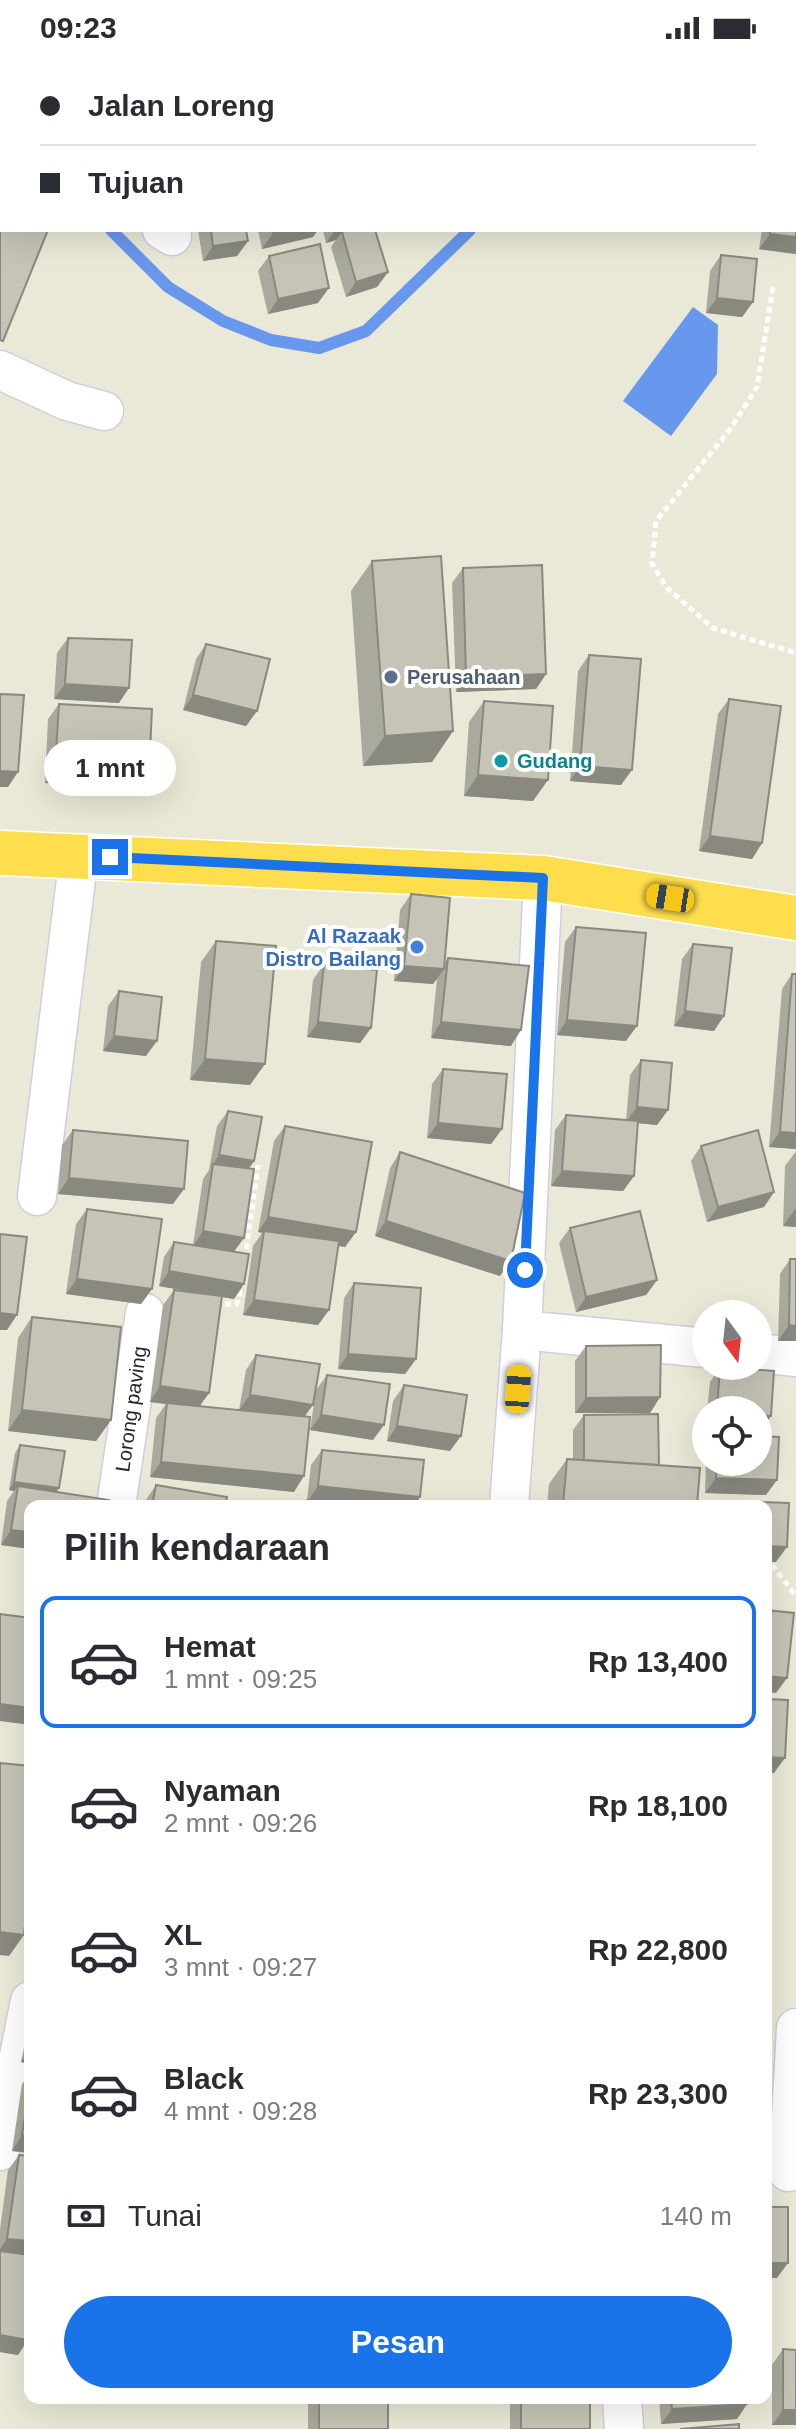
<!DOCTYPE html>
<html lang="id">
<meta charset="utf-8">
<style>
body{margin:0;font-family:Helvetica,sans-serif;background:#f7f7f7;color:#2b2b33;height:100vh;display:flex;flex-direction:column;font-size:30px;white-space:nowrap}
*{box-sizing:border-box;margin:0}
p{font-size:26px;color:#7c7c81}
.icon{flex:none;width:44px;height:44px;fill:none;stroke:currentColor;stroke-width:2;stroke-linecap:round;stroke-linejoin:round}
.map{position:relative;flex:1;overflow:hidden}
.sheet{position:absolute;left:24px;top:1444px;width:748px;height:904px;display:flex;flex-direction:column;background:#fff;border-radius:16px;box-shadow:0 8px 32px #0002}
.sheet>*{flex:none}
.top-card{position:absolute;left:0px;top:0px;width:796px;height:176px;box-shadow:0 8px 32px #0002;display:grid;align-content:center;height:176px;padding:0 40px;background:#fff}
.needle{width:52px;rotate:165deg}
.fabs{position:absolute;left:692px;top:1244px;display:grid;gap:16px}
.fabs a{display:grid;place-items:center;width:80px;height:80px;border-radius:50%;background:#fff;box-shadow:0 8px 32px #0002;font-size:40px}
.end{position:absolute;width:36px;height:36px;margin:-18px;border:10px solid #1a73e8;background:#fff;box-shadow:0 0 0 4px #fff}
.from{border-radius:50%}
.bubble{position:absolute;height:56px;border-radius:28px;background:#fff;box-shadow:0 8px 32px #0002;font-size:26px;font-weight:800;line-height:56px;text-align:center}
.car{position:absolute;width:24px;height:48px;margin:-24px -12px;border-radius:10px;box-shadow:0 0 6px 2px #0007;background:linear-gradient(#f5c518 24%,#345 0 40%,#f5c518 0 76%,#345 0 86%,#f5c518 0)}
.top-card b{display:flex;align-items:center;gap:28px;height:76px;font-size:30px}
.top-card b+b{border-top:2px solid #e1e1e2}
.top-card i{width:20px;height:20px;background:#2b2b33}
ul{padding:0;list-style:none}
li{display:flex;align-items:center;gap:24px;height:132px;margin:0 16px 12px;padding:0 24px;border:4px solid transparent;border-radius:16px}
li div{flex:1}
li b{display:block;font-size:30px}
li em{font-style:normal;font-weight:800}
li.selected{border-color:#1a73e8}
li>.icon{width:72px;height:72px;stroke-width:1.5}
h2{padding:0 40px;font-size:36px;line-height:96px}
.pay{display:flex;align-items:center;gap:20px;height:88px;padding:0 40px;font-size:30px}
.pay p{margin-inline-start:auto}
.primary-button{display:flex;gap:16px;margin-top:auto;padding:16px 40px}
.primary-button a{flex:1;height:92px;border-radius:48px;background:#1a73e8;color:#fff;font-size:32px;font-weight:800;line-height:92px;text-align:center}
.status{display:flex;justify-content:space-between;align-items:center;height:56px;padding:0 40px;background:#fff;direction:ltr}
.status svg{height:22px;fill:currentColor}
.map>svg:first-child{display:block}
.water{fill:#6897ee}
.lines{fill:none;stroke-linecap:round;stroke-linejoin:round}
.stream{stroke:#6897ee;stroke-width:12}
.minor-casing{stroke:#d0cde0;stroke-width:41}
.highway-casing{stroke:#fff;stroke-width:47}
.path{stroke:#fff;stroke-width:5;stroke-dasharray:6 4;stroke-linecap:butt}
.minor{stroke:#fff;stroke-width:38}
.highway{stroke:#ffde4d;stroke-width:44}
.wall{fill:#a9a99d}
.shaded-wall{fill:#8a8980}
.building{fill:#c5c4b7;stroke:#8a8980;stroke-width:2}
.route{stroke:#1a73e8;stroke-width:10}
.service-dot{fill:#5c6f8a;stroke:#fff;stroke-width:3}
.culture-dot{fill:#0f9aa8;stroke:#fff;stroke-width:3}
.shop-dot{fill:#3f7fe0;stroke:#fff;stroke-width:3}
.labels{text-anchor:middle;stroke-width:8;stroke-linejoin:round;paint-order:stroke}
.service-label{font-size:20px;font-weight:bold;fill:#4e5e75;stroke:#fff;text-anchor:start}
.culture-label{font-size:20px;font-weight:bold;fill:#0d838f;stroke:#fff;text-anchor:start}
.shop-label{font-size:20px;font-weight:bold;fill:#366cbe;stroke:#fff;text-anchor:end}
.street-label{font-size:20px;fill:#262626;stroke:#fff}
</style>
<div class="status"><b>09:23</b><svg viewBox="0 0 49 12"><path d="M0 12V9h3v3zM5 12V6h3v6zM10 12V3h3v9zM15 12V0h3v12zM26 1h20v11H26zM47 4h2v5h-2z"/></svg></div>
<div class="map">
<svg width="796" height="2373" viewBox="0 0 796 2373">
<rect width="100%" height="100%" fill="#eae9d7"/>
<polygon class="water" points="693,251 718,269 717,318 671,380 623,345"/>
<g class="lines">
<g class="stream">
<polyline points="663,2 666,0"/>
<polyline points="0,62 2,65"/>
<polyline points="111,174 168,231 223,265 271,284 319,292 366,275 470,174"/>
</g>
<defs>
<g id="minor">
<polyline points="38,2 39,0"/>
<polyline points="162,174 172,180"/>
<polyline points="0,314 67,345 104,355"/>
<polyline points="37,1140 79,799"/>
<polyline points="522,1274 706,1292"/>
<polyline points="758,1297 796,1301"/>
<polyline points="116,1450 145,1257"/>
<polyline points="509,1450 522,1274 543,822"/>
<polyline points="0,2095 30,1945"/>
<polyline points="788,2116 796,1972"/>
<polyline points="622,2342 624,2373"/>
</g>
<polyline id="highway" points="0,797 543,822 796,862"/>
</defs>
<use href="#minor" class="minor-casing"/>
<use href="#highway" class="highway-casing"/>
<g class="path">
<polyline points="773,231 757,331 731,372 656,465 652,508 668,533 713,572 796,597"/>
<polyline points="245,1203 258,1109"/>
<polyline points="215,1248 237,1248 243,1225"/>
<polyline points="766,1501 796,1540"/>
</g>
<use href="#minor" class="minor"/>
<use href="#highway" class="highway"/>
</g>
<g class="wall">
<rect x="413" y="0" width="105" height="2"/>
<polygon points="198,174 246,174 248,185 237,200 203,205"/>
<polygon points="258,174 318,174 313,181 262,193"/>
<polygon points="323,174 375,174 388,216 377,231 346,241 331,191 336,184 326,187"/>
<polygon points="762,174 794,174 796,198 759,193"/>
<polygon points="721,199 753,246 742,261 706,257 710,215"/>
<polygon points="269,200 318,247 268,258 258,215"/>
<polygon points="372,505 453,675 432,706 363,710 351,535"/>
<polygon points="463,512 546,618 536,633 456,636 452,527"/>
<polygon points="68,582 119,647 54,643 57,597"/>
<polygon points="206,588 257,655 246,670 183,654 196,603"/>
<polygon points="589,599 621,729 570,725 578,615"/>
<polygon points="729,643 762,787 752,803 699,795 718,658"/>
<polygon points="484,645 533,745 464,740 469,666"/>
<polygon points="59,648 138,732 45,727 48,663"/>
<polygon points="411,838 444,907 448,902 511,990 431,982 437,923 433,928 394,925 400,854"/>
<polygon points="576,871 626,985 557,979 565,886"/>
<polygon points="216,885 250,1029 190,1024 201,906"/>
<polygon points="693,888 714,975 674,970 682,903"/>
<polygon points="324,908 371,972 360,987 307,981 313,924"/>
<polygon points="792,918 796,918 796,1093 769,1091 782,933"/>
<polygon points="119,935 146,1000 103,995 108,950"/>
<polygon points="641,1004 668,1054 657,1069 638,1067 634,1120 623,1135 551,1130 555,1074 566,1059 626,1064 630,1019"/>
<polygon points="443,1013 502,1073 491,1088 427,1082 432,1028"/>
<polygon points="228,1055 254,1105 249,1113 234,1195 244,1228 234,1243 222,1241 209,1337 200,1350 239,1354 246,1314 256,1299 305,1360 294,1436 150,1421 156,1362 166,1348 150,1346 163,1249 174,1234 196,1237 159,1230 164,1201 174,1186 193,1189 203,1123 209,1114 217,1070"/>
<polygon points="285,1070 356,1176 345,1191 338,1190 329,1254 318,1269 243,1259 253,1190 262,1177 258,1176 274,1085"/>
<polygon points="73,1074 173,1148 58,1138 62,1089"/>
<polygon points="701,1090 774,1136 764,1151 707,1166 691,1105"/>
<polygon points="796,1095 796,1171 783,1170 785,1110"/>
<polygon points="400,1096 500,1220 375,1180 390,1112"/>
<polygon points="87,1153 152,1233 141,1248 66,1238 76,1168"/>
<polygon points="570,1172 657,1224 646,1239 576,1256 559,1187"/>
<polygon points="790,1203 796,1285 778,1285 780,1218"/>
<polygon points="354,1227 416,1303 405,1318 338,1313 344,1242"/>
<polygon points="32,1261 111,1364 96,1385 8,1375 18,1282"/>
<polygon points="586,1290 660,1341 650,1357 575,1357 575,1305"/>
<polygon points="720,1311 771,1360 760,1375 758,1375 758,1354 707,1354 710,1326"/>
<polygon points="327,1319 373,1384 310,1374 316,1334"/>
<polygon points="404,1329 450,1395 387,1385 393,1345"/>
<polygon points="584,1359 659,1409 697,1450 547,1450 549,1428 567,1403 573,1403 573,1374"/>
<polygon points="20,1389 59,1432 56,1436 30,1450 30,1493 1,1489 7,1445 14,1435 9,1434 15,1397"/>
<polygon points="322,1394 420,1441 414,1450 303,1450 307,1444 311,1409"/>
<polygon points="706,1406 758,1406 766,1439 705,1437"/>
<polygon points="156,1429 225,1450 144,1450 146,1444"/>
<polygon points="30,1964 30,2008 21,2006"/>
<polygon points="30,2017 30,2097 12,2095 22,2028"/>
<polygon points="19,2099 18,2299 0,2296 0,2173 8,2114"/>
<polygon points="783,2293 796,2294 796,2369 772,2369 772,2309"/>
<rect x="308" y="2342" width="80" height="31"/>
<rect x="510" y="2342" width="80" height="31"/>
<polygon points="659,2342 747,2342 747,2348 737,2363 661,2368"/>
</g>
<g class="shaded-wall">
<polygon points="288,174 318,174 313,181 262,193 273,177"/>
<polygon points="335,174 360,174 342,176 336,184 326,187"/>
<polygon points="770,178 796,181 796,198 759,193"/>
<polygon points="248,185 237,200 203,205 213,190"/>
<polygon points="388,216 377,231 346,241 356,226"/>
<polygon points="329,232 318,247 268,258 278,243"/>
<polygon points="717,242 753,246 742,261 706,257"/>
<polygon points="546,618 536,633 456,636 466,621"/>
<polygon points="65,628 129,632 119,647 54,643"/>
<polygon points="193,639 257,655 246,670 183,654"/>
<polygon points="453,675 432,706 363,710 385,680"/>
<polygon points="580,710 632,714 621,729 570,725"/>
<polygon points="55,712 149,717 138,732 45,727"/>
<polygon points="0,715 18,716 8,731 0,731"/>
<polygon points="478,719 548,724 533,745 464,740"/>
<polygon points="710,780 762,787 752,803 699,795"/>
<polygon points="404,910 444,913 433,928 394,925"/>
<polygon points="685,955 724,960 714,975 674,970"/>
<polygon points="567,964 637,970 626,985 557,979"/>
<polygon points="318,966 371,972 360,987 307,981"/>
<polygon points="441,966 521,974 511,990 431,982"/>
<polygon points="114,980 157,985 146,1000 103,995"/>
<polygon points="205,1003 265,1008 250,1029 190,1024"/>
<polygon points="637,1051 668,1054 657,1069 626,1066"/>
<polygon points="438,1067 502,1073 491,1088 427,1082"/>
<polygon points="780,1076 796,1077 796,1093 769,1091"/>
<polygon points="219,1099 254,1105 243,1120 213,1108"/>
<polygon points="562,1115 634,1120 623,1135 551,1130"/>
<polygon points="69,1122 184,1133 173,1148 58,1138"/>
<polygon points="774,1136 764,1151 707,1166 718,1151"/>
<polygon points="796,1152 796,1171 783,1170"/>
<polygon points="268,1161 356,1176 345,1191 258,1176"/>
<polygon points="386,1165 511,1205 500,1220 375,1180"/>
<polygon points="203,1175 244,1182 233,1197 193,1190"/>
<polygon points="169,1215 244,1228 234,1243 159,1230"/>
<polygon points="77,1223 152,1233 141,1248 66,1238"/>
<polygon points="657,1224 646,1239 576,1256 586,1241"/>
<polygon points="254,1244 329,1254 318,1269 243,1259"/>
<polygon points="0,1257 17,1259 7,1274 0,1274"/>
<polygon points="789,1269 796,1270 796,1285 778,1285"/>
<polygon points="348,1298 416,1303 405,1318 338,1313"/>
<polygon points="160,1330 209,1337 198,1352 150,1346"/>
<polygon points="250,1339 313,1349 302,1364 239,1354"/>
<polygon points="660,1341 650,1357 575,1357 586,1342"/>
<polygon points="22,1354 111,1364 96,1385 8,1375"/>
<polygon points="321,1359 384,1369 373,1384 310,1374"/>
<polygon points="758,1359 771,1360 760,1375 758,1375"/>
<polygon points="397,1370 461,1380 450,1395 387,1385"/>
<polygon points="161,1406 304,1420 294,1436 150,1421"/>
<polygon points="716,1422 777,1424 766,1439 705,1437"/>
<polygon points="14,1426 59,1432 53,1441 18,1430 14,1435 9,1434"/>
<polygon points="318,1430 420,1441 414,1450 348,1450 307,1446"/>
<polygon points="11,1474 30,1476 30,1493 1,1489"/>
<polygon points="766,1490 787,1491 776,1506 766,1506"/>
<polygon points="766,1620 787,1622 776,1637 766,1636"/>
<polygon points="0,1648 30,1652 30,1669 0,1665"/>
<polygon points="766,1701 785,1702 774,1717 766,1717"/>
<polygon points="0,1876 24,1879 9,1900 0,1899"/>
<polygon points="30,1993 30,2008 21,2006"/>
<polygon points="22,2079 30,2080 30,2097 12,2095"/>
<polygon points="7,2183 30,2185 30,2202 0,2198 0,2193"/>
<polygon points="766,2207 788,2207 777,2222 766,2222"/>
<polygon points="0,2279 28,2284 18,2299 0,2296"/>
<polygon points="747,2348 737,2363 661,2368 672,2353"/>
<polygon points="783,2354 796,2354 796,2369 772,2369"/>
</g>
<g class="building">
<polygon points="156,0 196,0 197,2 147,2"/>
<polygon points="253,0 296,0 296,2 245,2"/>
<rect x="307" y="0" width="87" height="2"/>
<rect x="427" y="0" width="43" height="2"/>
<rect x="473" y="0" width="45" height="2"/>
<polygon points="735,0 796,0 796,27 794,34 794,2 734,2"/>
<polygon points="794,131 796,132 796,181 770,178 770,174 794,174"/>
<polygon points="2,155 2,174 48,174 3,285 0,284 0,160"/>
<polygon points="211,174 246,174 248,185 213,190"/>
<polygon points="272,174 288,174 273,177"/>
<polygon points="348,174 375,174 388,216 356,226 342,176"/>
<polygon points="320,188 329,232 278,243 269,200"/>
<polygon points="721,199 757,203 753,246 717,242"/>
<polygon points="441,500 453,675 385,680 372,505"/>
<polygon points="542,509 546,618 466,621 463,512"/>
<polygon points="68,582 132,584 129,632 65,628"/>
<polygon points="206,588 270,603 257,655 193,639"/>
<polygon points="589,599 641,603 632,714 580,710"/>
<polygon points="0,638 24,639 18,716 0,715"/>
<polygon points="729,643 781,650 762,787 710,780"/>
<polygon points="484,645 553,650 548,724 478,719"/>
<polygon points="59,648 152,653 149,717 55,712"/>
<polygon points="411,838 450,842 444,913 404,910"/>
<polygon points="576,871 646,877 637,970 567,964"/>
<polygon points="216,885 276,890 265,1008 205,1003"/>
<polygon points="693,888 732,892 724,960 685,955"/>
<polygon points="448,902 529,910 521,974 441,966"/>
<polygon points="324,908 377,914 371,972 318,966"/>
<polygon points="792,918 796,918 796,1077 780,1076"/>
<polygon points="119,935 162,941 157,985 114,980"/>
<polygon points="641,1004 672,1007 668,1054 637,1051"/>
<polygon points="443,1013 507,1018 502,1073 438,1067"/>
<polygon points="228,1055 262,1061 254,1105 219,1099"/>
<polygon points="566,1059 638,1065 634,1120 562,1115"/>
<polygon points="285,1070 372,1086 356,1176 268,1161"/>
<polygon points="73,1074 188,1085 184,1133 69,1122"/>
<polygon points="758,1074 774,1136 718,1151 701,1090"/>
<polygon points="400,1096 525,1137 511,1205 386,1165"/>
<polygon points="213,1108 254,1113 244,1182 203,1175"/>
<polygon points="87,1153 162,1163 152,1233 77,1223"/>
<polygon points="640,1155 657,1224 586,1241 570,1172"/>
<polygon points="264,1175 339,1185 329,1254 254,1244"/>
<polygon points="0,1178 27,1181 17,1259 0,1257"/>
<polygon points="174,1186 249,1198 244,1228 169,1215"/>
<polygon points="790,1203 796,1203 796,1270 789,1269"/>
<polygon points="354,1227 421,1232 416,1303 348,1298"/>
<polygon points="174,1234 222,1240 209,1337 160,1330"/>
<polygon points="32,1261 121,1271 111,1364 22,1354"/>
<polygon points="661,1289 660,1341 586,1342 586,1290"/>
<polygon points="256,1299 320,1308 313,1349 250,1339"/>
<polygon points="720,1311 774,1315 771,1360 758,1359 758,1354 717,1354"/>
<polygon points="327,1319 390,1328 384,1369 321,1359"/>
<polygon points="404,1329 467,1339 461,1380 397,1370"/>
<polygon points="167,1347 310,1361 304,1420 161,1406"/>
<polygon points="658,1358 659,1409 584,1404 584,1359"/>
<polygon points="758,1380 779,1381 777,1424 716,1422 717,1406 758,1406"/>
<polygon points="20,1389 65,1395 59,1432 14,1426"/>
<polygon points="322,1394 424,1404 420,1441 318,1430"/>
<polygon points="567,1403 700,1412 697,1450 563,1450"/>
<polygon points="156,1429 227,1441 225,1450 152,1450"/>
<polygon points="18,1430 109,1444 108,1450 30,1450 30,1476 11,1474"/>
<polygon points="307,1444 365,1450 306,1450"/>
<polygon points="728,1445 789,1447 787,1491 766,1490 766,1450 728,1450"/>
<polygon points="766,1554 794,1557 787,1622 766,1620"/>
<polygon points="0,1558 30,1562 30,1652 0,1648"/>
<polygon points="766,1643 788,1644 785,1702 766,1701"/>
<polygon points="0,1707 30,1710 30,1819 24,1879 0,1876"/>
<polygon points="30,2030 30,2080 22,2079"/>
<polygon points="19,2099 30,2100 30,2185 7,2183"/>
<rect x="766" y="2151" width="22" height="56"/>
<polygon points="0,2195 30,2199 30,2273 28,2284 0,2279"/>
<polygon points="783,2293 796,2294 796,2354 783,2354"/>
<rect x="319" y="2342" width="69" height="31"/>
<rect x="521" y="2342" width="69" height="31"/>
<polygon points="671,2342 747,2342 747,2348 672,2353"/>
<polygon points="739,2368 739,2373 680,2373"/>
</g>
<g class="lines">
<polyline class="route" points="110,801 543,822 525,1214"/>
</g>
<circle class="service-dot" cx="391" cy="621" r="8"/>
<circle class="culture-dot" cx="501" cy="705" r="8"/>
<circle class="shop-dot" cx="417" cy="891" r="8"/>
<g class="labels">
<g class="service-label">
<text x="407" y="628">Perusahaan</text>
</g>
<g class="culture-label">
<text x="517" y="712">Gudang</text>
</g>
<g class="shop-label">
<text x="401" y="887">Al Razaak<tspan x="401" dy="23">Distro Bailang</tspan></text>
</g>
<g class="street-label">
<text transform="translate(131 1353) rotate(-82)" y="7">Lorong paving</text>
</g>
</g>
</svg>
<div class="fabs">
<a><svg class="needle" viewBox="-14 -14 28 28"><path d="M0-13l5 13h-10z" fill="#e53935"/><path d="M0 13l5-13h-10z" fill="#7c7c81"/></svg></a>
<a><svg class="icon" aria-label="locate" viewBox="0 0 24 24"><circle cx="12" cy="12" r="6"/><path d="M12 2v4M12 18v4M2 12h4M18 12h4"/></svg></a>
</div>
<i class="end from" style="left:525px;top:1214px"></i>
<i class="end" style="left:110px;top:801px"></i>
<div class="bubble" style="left:44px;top:684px;width:132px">1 mnt</div>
<i class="car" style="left:670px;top:842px;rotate:279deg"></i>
<i class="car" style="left:518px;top:1333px;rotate:4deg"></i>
<div class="top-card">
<b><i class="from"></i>Jalan Loreng</b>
<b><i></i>Tujuan</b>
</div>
<section class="sheet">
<h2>Pilih kendaraan</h2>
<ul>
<li class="selected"><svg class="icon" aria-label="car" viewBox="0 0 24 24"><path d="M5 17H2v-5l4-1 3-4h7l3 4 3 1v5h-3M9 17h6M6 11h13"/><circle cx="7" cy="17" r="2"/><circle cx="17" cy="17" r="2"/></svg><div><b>Hemat</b><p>1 mnt · 09:25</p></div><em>Rp 13,400</em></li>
<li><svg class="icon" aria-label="car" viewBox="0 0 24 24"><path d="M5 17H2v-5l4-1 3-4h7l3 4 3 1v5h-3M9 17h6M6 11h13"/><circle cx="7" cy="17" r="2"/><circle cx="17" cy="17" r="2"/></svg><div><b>Nyaman</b><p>2 mnt · 09:26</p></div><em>Rp 18,100</em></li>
<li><svg class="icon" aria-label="car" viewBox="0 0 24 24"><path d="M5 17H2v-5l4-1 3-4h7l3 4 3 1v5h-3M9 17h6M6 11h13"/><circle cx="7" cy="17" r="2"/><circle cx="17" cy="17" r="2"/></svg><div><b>XL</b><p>3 mnt · 09:27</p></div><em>Rp 22,800</em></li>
<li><svg class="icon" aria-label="car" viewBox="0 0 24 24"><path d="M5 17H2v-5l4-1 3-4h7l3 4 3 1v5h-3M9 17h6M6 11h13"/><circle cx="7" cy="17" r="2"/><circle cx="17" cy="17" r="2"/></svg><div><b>Black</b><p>4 mnt · 09:28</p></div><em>Rp 23,300</em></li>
</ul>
<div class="pay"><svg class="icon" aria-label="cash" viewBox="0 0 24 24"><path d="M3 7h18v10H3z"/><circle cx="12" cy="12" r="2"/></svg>Tunai<p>140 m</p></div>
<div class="primary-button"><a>Pesan</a></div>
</section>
</div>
